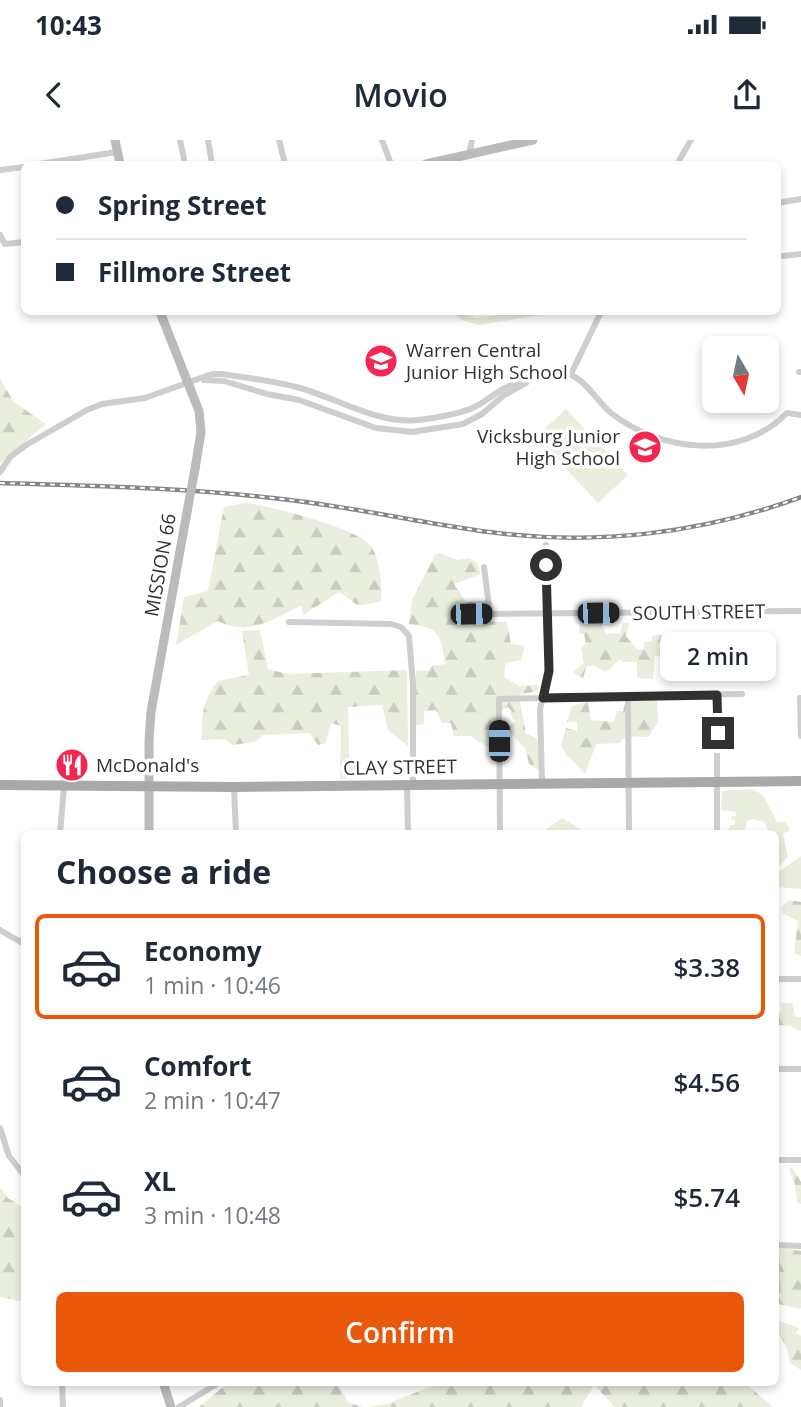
<!DOCTYPE html>
<meta charset="utf-8">
<style>
body{margin:0;font-family:"Open Sans",sans-serif;background:#f2f2f3;color:#1f2937;height:100vh;display:flex;flex-direction:column;font-size:26px;white-space:nowrap}
*{box-sizing:border-box;margin:0}
p{font-size:23px;color:#747a83}
.icon{flex:none;width:38px;height:38px;fill:none;stroke:currentColor;stroke-width:2;stroke-linecap:round;stroke-linejoin:round}
.map{position:relative;flex:1;overflow:hidden}
.panel{position:absolute;left:21px;top:690px;width:758px;height:556px;display:flex;flex-direction:column;background:#fff;border-radius:10px;box-shadow:0 4px 10px #0003}
.panel>*{flex:none}
.banner{position:absolute;left:21px;top:21px;width:760px;height:154px;border-radius:10px;box-shadow:0 4px 10px #0003;display:grid;align-content:center;height:154px;padding:0 35px;background:#fff}
.needle{width:46px;rotate:171deg}
.buttons{position:absolute;left:702px;top:196px;display:grid;gap:14px}
.buttons a{display:grid;place-items:center;width:77px;height:77px;border-radius:10px;background:#fff;box-shadow:0 4px 10px #0003;font-size:35px}
.end{position:absolute;width:32px;height:32px;margin:-16px;border:9px solid #313131;background:#fff;box-shadow:0 0 0 4px #fff}
.from{border-radius:50%}
.bubble{position:absolute;height:49px;border-radius:10px;background:#fff;box-shadow:0 4px 10px #0003;font-size:23px;font-weight:600;line-height:49px;text-align:center}
.car{position:absolute;width:21px;height:42px;margin:-21px -10px;border-radius:9px;box-shadow:0 0 5px 2px #0007;background:linear-gradient(#222 24%,#8ab4d8 0 40%,#222 0 76%,#8ab4d8 0 86%,#222 0)}
.banner b{display:flex;align-items:center;gap:24px;height:66px;font-size:26px}
.banner b+b{border-top:2px solid #e0e1e3}
.banner i{width:18px;height:18px;background:#1f2937}
ul{padding:0;list-style:none}
li{display:flex;align-items:center;gap:21px;height:105px;margin:0 14px 10px;padding:0 21px;border:4px solid transparent;border-radius:10px}
li div{flex:1}
li b{display:block;font-size:26px}
li em{font-style:normal;font-weight:600}
li.active{border-color:#ea580c}
li>.icon{width:63px;height:63px;stroke-width:1.5}
h2{padding:0 35px;font-size:32px;line-height:84px}
.primary-button{display:flex;gap:14px;margin-top:auto;padding:14px 35px}
.primary-button a{flex:1;height:80px;border-radius:10px;background:#ea580c;color:#fff;font-size:28px;font-weight:600;line-height:80px;text-align:center}
.status{display:flex;justify-content:space-between;align-items:center;height:49px;padding:0 35px;background:#fff;direction:ltr}
.status svg{height:19px;fill:currentColor}
header{display:flex;justify-content:space-between;align-items:center;height:91px;padding:0 35px;background:#fff;font-size:32px;font-weight:600}
.map>svg:first-child{display:block}
.green{fill:#e9eede}
.forest{fill:url(#forest-firs)}
.lines{fill:none;stroke-linecap:round;stroke-linejoin:round}
.street{stroke:#cecece;stroke-width:6}
.secondary{stroke:#bbb;stroke-width:9}
.primary{stroke:#a9a9a9;stroke-width:10}
.rail-casing{stroke:#868686;stroke-width:4.5}
.rail{stroke:#fff;stroke-width:2;stroke-dasharray:5;stroke-linecap:butt}
.secondary-bridge{stroke:#bbb;stroke-width:9}
.route{stroke:#313131;stroke-width:9}
.labels{text-anchor:middle;stroke-width:7;stroke-linejoin:round;paint-order:stroke}
.poi-label{font-size:19px;fill:#313131;stroke:#fff;text-anchor:start}
.street-label{font-size:19px;fill:#313131;stroke:#fff}
</style>
<div class="status"><b>10:43</b><svg viewBox="0 0 49 12"><path d="M0 12V9h3v3zM5 12V6h3v6zM10 12V3h3v9zM15 12V0h3v12zM26 1h20v11H26zM47 4h2v5h-2z"/></svg></div>
<header><svg class="icon" aria-label="back" viewBox="0 0 24 24"><path d="M15 5l-7 7 7 7"/></svg>Movio<svg class="icon" aria-label="share" viewBox="0 0 24 24"><path d="M12 15V3M7 8l5-5 5 5M5 13v7h14v-7"/></svg></header>
<div class="map">
<svg width="801" height="1267" viewBox="0 0 801 1267">
<defs>
<pattern id="forest-firs" width="22" height="20" patternUnits="userSpaceOnUse" patternTransform="scale(1.75)"><rect width="22" height="20" fill="#e9eede"/><path d="M5 1l3.5 6h-7zM16 11l3.5 6h-7z" fill="#c8cdbf"/></pattern>
</defs>
<rect width="100%" height="100%" fill="#fff"/>
<g class="green">
<polygon points="452,172 461,172 476,178 521,172 559,172 479,185 462,180"/>
<polygon points="566,269 628,335 598,363 536,297"/>
<polygon points="752,649 763,655 777,682 786,682 790,691 783,693 788,717 775,730 775,693 770,693 764,682 753,679 747,681 744,693 724,693 731,685 735,685 735,680 731,679 732,676 736,676 736,672 721,670 722,651"/>
<polygon points="562,678 582,690 581,693 542,693"/>
<polygon points="801,716 801,749 778,747 776,734"/>
</g>
<g class="forest">
<polygon points="0,239 14,262 46,284 0,323"/>
<path d="M245,363C271,366 352,387 369,404C379,413 383,448 381,461C352,468 361,466 339,452L303,475L302,465C274,479 248,497 218,481L176,505L184,457L208,451L224,367Z"/>
<path d="M440,413L457,420L469,418L477,423L481,434L454,444L466,462L485,461L487,481L507,482L511,504L525,506L521,520L506,523L504,537L519,546L539,545L538,551L521,554L520,562L526,593L537,599L541,632L529,624L525,608L507,589L515,581L510,574L512,572L508,567L497,573L493,610L470,596H454L451,583H442L436,570L424,571V584L414,585L416,530L428,531L432,526L446,524C439,494 441,488 409,484L412,460L435,415Z"/>
<polygon points="600,480 606,494 620,493 623,483 629,483 626,496 638,510 644,509 644,502 652,501 652,496 661,494 663,499 669,498 677,513 675,525 655,515 653,539 637,538 637,522 623,522 620,519 606,532 593,525 586,527 583,539 573,532 584,523 581,508 586,504 584,494 579,493 580,481"/>
<path d="M260,490L268,529L288,534L407,530L408,606L388,590L382,565L348,567L349,615L355,638L340,639L341,586L331,583L326,603L318,605L309,593L263,595L255,602L232,605L225,599L202,600C202,574 202,562 218,541L249,535L242,491Z"/>
<polygon points="626,559 657,561 658,582 648,597 626,596 619,603 596,604 585,634 565,613 561,605 566,588 577,591 577,582 567,582 572,566 588,562 591,580 614,582 617,571 623,572"/>
<polygon points="789,760 801,762 801,816 794,813 798,781 783,774 781,767"/>
<polygon points="781,863 792,863 795,877 801,877 801,891 791,886 779,885 777,872 782,871"/>
<polygon points="792,1027 801,1042 801,1064 797,1063 795,1045 789,1029"/>
<polygon points="0,1048 8,1058 24,1068 24,1162 0,1157"/>
<polygon points="775,1107 801,1111 801,1168 799,1169 775,1163"/>
<polygon points="780,1181 799,1188 796,1193 801,1196 801,1230 790,1223 787,1209 777,1189"/>
<polygon points="442,1242 745,1243 773,1267 615,1267 594,1245 581,1267 366,1267 387,1264"/>
<polygon points="228,1243 337,1243 348,1262 363,1267 199,1267"/>
</g>
<g class="lines">
<g class="street">
<polyline points="180,0 185,24"/>
<polyline points="208,0 212,24"/>
<polyline points="279,0 285,24"/>
<polyline points="382,0 391,24"/>
<polyline points="469,15 472,0"/>
<polyline points="39,24 117,12"/>
<polyline points="677,24 691,0"/>
<polyline points="0,30 24,27"/>
<polyline points="777,63 801,59"/>
<polyline points="0,95 5,104 24,102"/>
<polyline points="783,116 801,114"/>
<polyline points="799,232 801,232"/>
<polyline points="571,234 601,172"/>
<polyline points="204,240 224,241 267,254 299,260 376,288 412,292 463,284 482,274 503,256 526,243"/>
<path d="M0,332L10,317L26,305L87,270L102,264L145,258L212,234H222C248,238 275,241 300,248C339,259 377,284 418,280C435,278 454,275 470,269C484,264 494,253 507,247C515,243 554,232 563,233C583,234 597,262 611,273C661,312 740,321 787,273L801,275"/>
<polyline points="484,427 490,474"/>
<polyline points="471,474 801,471"/>
<polyline points="289,482 391,484 401,487 409,496 413,545 413,645"/>
<polyline points="717,555 717,693"/>
<polyline points="628,557 629,693"/>
<polyline points="800,558 801,596"/>
<polyline points="542,643 540,569 549,531 546,405"/>
<polyline points="407,645 408,693"/>
<polyline points="234,647 236,693"/>
<polyline points="60,693 64,647"/>
<polyline points="500,693 499,559 742,554"/>
<polyline points="0,790 24,804"/>
<polyline points="775,839 801,839"/>
<polyline points="775,929 801,929"/>
<polyline points="0,988 9,1016 24,1035"/>
<polyline points="775,1020 801,1020"/>
<polyline points="775,1105 801,1106"/>
<polyline points="775,1116 778,1151"/>
<polyline points="62,1242 63,1267"/>
<polyline points="0,1260 0,1267"/>
<polyline points="179,1267 220,1242"/>
</g>
<g class="secondary">
<polyline points="115,0 120,24"/>
<polyline points="426,24 533,0"/>
<polyline points="160,172 199,271 201,292 195,329"/>
<polyline points="149,693 149,600 151,572 187,372"/>
<polyline points="163,1242 171,1267"/>
</g>
<polyline class="primary" points="0,645 234,647 801,641"/>
<defs>
<path id="rail" d="M0,343C97,346 194,348 290,360C357,368 422,383 489,392C594,406 701,394 801,357"/>
</defs>
<use href="#rail" class="rail-casing"/>
<use href="#rail" class="rail"/>
<polyline class="secondary-bridge" points="187,372 195,329"/>
</g>
<g class="lines">
<polyline class="route" points="546,425 549,531 543,558 717,555 718,593"/>
</g>
<defs>
<symbol id="school-disc" viewBox="-11 -11 22 22"><circle r="9.5" fill="#f32852" stroke="#fff"/><path d="M0-5L7-2L0 1L-7-2ZM-4 1L0 2.5L4 1V4Q0 6-4 4Z" fill="#fff"/></symbol>
<symbol id="restaurant-disc" viewBox="-11 -11 22 22"><circle r="9.5" fill="#f32852" stroke="#fff"/><path d="M-5-6h1v4h1v-4h1v4h1v-4h1v5L-1.5 .5V6h-2V.5L-5-1ZM5-6V6H3V1.5H1.5Q1.5-4 5-6Z" fill="#fff"/></symbol>
</defs>
<g fill-rule="evenodd">
<use href="#school-disc" x="362" y="202" width="38" height="38"/>
<use href="#school-disc" x="626" y="288" width="38" height="38"/>
<use href="#restaurant-disc" x="53" y="606" width="38" height="38"/>
</g>
<g class="labels">
<g class="poi-label">
<text x="406" y="217">Warren Central<tspan x="406" dy="22">Junior High School</tspan></text>
<text x="620" y="303" text-anchor="end">Vicksburg Junior<tspan x="620" dy="22">High School</tspan></text>
<text x="96" y="632">McDonald's</text>
</g>
<g class="street-label">
<text transform="translate(160 425) rotate(-80)" y="7">MISSION 66</text>
<text transform="translate(699 472) rotate(-1)" y="7">SOUTH STREET</text>
<text transform="translate(400 627) rotate(-1)" y="7">CLAY STREET</text>
</g>
</g>
</svg>
<div class="buttons">
<a><svg class="needle" viewBox="-14 -14 28 28"><path d="M0-13l5 13h-10z" fill="#e53935"/><path d="M0 13l5-13h-10z" fill="#747a83"/></svg></a>
</div>
<i class="end from" style="left:546px;top:425px"></i>
<i class="end" style="left:718px;top:593px"></i>
<div class="bubble" style="left:660px;top:492px;width:116px">2 min</div>
<i class="car" style="left:598px;top:473px;rotate:89deg"></i>
<i class="car" style="left:471px;top:474px;rotate:89deg"></i>
<i class="car" style="left:499px;top:601px;rotate:0deg"></i>
<div class="banner">
<b><i class="from"></i>Spring Street</b>
<b><i></i>Fillmore Street</b>
</div>
<section class="panel">
<h2>Choose a ride</h2>
<ul>
<li class="active"><svg class="icon" aria-label="car" viewBox="0 0 24 24"><path d="M5 17H2v-5l4-1 3-4h7l3 4 3 1v5h-3M9 17h6M6 11h13"/><circle cx="7" cy="17" r="2"/><circle cx="17" cy="17" r="2"/></svg><div><b>Economy</b><p>1 min · 10:46</p></div><em>$3.38</em></li>
<li><svg class="icon" aria-label="car" viewBox="0 0 24 24"><path d="M5 17H2v-5l4-1 3-4h7l3 4 3 1v5h-3M9 17h6M6 11h13"/><circle cx="7" cy="17" r="2"/><circle cx="17" cy="17" r="2"/></svg><div><b>Comfort</b><p>2 min · 10:47</p></div><em>$4.56</em></li>
<li><svg class="icon" aria-label="car" viewBox="0 0 24 24"><path d="M5 17H2v-5l4-1 3-4h7l3 4 3 1v5h-3M9 17h6M6 11h13"/><circle cx="7" cy="17" r="2"/><circle cx="17" cy="17" r="2"/></svg><div><b>XL</b><p>3 min · 10:48</p></div><em>$5.74</em></li>
</ul>
<div class="primary-button"><a>Confirm</a></div>
</section>
</div>
